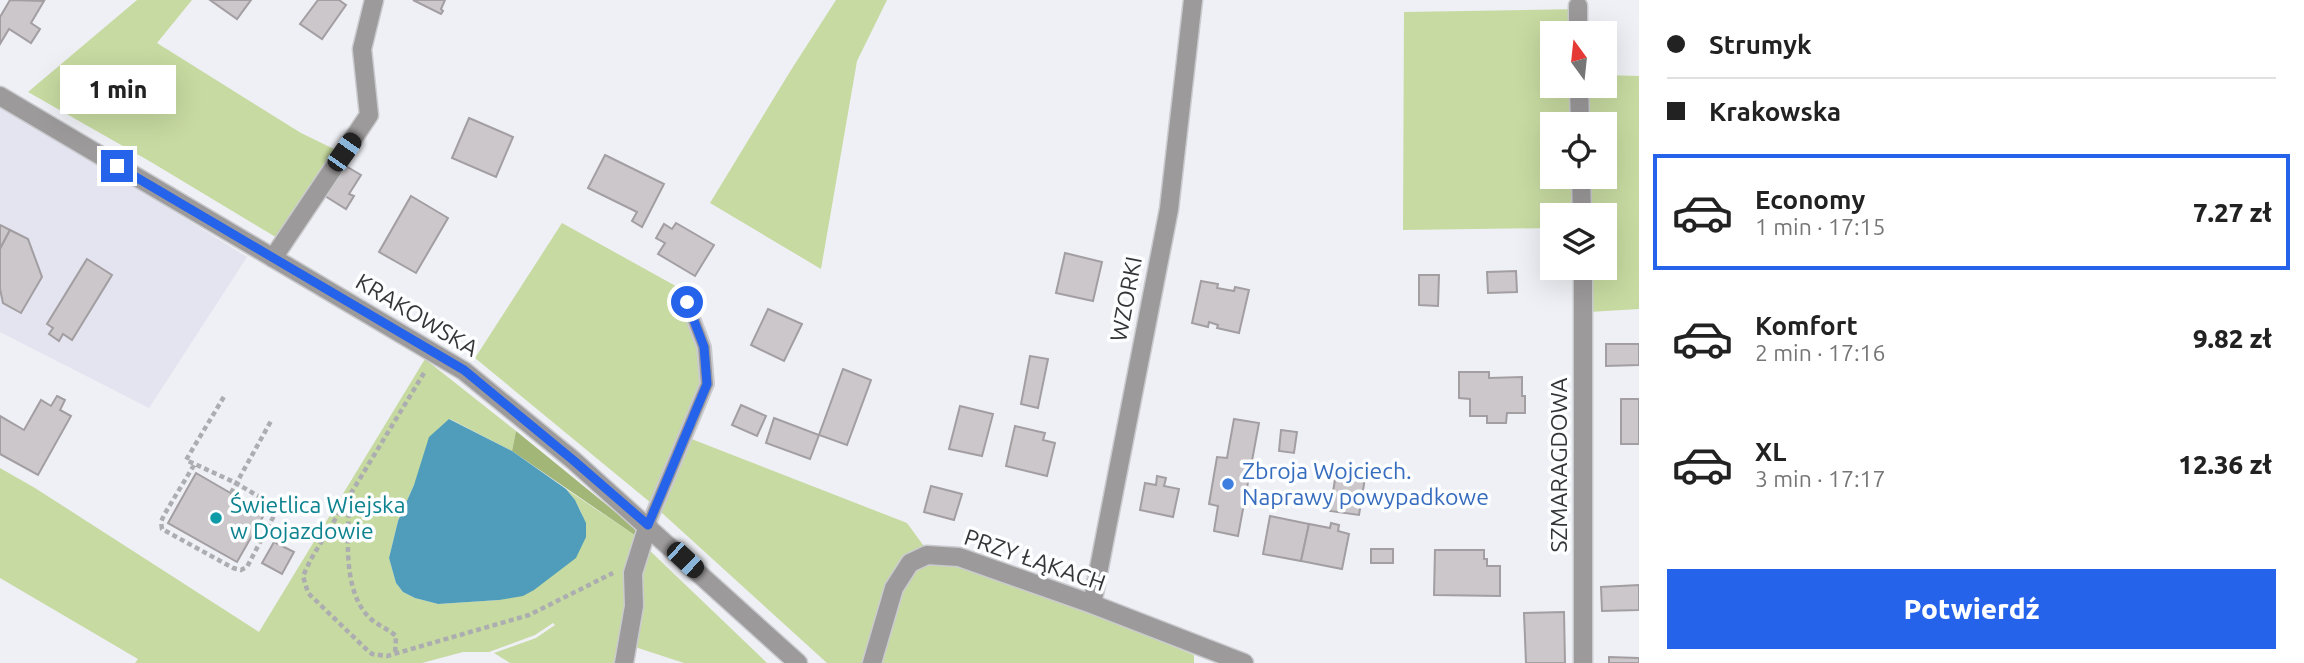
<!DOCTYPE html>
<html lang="pl">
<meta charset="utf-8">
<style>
body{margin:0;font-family:Ubuntu,sans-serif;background:#f2f2f2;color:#222;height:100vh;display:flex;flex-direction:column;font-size:26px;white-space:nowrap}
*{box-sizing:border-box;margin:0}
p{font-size:23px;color:#767676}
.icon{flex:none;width:38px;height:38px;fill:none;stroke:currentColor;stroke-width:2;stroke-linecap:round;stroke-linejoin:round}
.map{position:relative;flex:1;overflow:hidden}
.details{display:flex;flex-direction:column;background:#fff;width:665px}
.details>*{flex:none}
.guide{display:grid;align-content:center;height:154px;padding:0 28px;background:#fff}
.needle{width:46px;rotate:345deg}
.buttons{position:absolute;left:1540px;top:21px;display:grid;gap:14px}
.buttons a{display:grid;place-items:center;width:77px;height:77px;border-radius:0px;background:#fff;box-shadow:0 7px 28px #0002;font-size:35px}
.end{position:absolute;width:32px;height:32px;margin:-16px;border:9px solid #2563eb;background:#fff;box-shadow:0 0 0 4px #fff}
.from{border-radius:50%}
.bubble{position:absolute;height:49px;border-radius:0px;background:#fff;box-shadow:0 7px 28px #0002;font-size:23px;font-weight:800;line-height:49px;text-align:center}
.car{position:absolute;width:21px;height:42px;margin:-21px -10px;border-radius:9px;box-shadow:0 0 5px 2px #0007;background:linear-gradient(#222 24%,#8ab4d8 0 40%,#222 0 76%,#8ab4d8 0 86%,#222 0)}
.guide b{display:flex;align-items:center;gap:24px;height:66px;font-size:26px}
.guide b+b{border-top:2px solid #e0e0e0}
.guide i{width:18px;height:18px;background:#222}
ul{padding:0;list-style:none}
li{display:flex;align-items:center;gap:21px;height:116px;margin:0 14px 10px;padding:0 14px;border:4px solid transparent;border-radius:0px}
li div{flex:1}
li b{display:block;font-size:26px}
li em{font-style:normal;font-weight:800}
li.selected{border-color:#2563eb}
li>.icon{width:63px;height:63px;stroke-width:1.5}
.primary-button{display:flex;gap:14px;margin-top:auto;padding:14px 28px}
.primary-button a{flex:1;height:80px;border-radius:0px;background:#2563eb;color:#fff;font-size:28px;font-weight:800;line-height:80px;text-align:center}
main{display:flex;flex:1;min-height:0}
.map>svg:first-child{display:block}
.built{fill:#e3e4f0}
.green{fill:#c7daa1;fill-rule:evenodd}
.forest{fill:#a2b677}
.water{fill:#509dbb}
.building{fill:#cbc7ca;stroke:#a29ea1;stroke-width:2}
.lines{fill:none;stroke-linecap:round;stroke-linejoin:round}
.service-casing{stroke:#cacbcf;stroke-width:16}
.minor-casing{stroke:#cacbcf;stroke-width:21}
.tertiary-casing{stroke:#cacbcf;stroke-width:21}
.path{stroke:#acadb0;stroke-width:4.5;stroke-dasharray:5 3.5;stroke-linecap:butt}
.service{stroke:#9d9a9b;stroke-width:12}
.minor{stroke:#9d9a9b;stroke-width:18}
.tertiary{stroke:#9d9a9b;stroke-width:18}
.route{stroke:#2563eb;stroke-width:9}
.shop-dot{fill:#3f7fe0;stroke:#fdfeff;stroke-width:2.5}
.culture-dot{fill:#0f9aa8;stroke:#fdfeff;stroke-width:2.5}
.labels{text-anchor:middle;stroke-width:7;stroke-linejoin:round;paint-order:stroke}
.street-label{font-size:23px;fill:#353537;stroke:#fdfeff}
.shop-label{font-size:23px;fill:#366cbe;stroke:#fdfeff;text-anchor:start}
.culture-label{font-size:23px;fill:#0d838f;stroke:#fdfeff;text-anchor:start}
</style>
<main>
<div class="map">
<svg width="1639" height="663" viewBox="0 0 1639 663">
<rect width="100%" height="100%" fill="#eff0f5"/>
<polygon class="built" points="0,103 247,257 149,408 0,332"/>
<g class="green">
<polygon points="137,0 192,0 157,43 301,133 336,150 279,239 151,162 28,92"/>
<polygon points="836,0 887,0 857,61 821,269 710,203 791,70"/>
<path d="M1583,9V33H1552V86H1605V75L1639,76V309L1589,312V268H1605V215H1552V228L1403,230L1404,12ZM1552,124H1605V177H1552Z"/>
<polygon points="562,223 692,295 709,345 689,438 907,523 926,549 906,558 867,663 827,663 651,503 475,358"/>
<path d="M425,359L516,431L512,451L450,419L414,485L398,521L389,558L396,583L403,592L415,598L438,604L499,600L586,537C586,518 578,503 566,489L639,538L618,663H510L494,653L536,638L555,625L553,623L535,635L489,652H463L422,663H135L138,659L0,578V468L35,488L259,632Z"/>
<polygon points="646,547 767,663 684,663 632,646 639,574"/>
<polygon points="927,561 957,562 1038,591 1194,655 1194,663 879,663 899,592 912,569"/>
</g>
<polygon class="forest" points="516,431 640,532 639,538 512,451"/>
<polygon class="water" points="449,419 512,451 566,489 575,500 586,523 586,537 576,558 534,590 523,596 499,600 438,604 415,598 403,592 396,583 389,558 398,521 414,485 429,437"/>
<g class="building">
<polygon points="10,0 44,1 31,23 40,29 31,43 9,29 0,44 0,17"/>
<polygon points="210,0 251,0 237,19"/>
<polygon points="318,0 339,0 346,5 322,39 300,24"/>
<polygon points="413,0 445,0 441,9 443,11 441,14"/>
<polygon points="469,118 513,137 496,177 452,158"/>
<polygon points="605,155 664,184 642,227 632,221 637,212 588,188"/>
<polygon points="344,165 361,175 349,194 354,196 346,209 325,196"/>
<polygon points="411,196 448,218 416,273 379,252"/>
<polygon points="676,223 714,245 695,276 658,254 665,243 656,238 664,224 672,229"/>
<polygon points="0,225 10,230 0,249"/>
<polygon points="10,230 28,239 42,277 21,313 3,303 0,289 0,249"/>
<polygon points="1065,253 1102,262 1093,301 1056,293"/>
<polygon points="87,259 112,275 72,340 63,334 59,341 49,334 53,328 47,324"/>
<polygon points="1516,271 1517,292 1488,293 1487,272"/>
<polygon points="1419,275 1439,275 1438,306 1419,305"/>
<polygon points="1201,281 1218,284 1217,288 1234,291 1235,287 1249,290 1239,333 1217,328 1218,325 1209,322 1208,327 1192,323"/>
<polygon points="768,309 802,324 784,361 751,345"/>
<polygon points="1606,344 1639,344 1639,365 1606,366"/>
<polygon points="1030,356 1048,359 1038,408 1021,404"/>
<polygon points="843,369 871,380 847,445 819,435"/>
<polygon points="1459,372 1489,372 1489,378 1522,377 1522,396 1525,396 1525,413 1507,413 1506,423 1487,423 1487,416 1470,416 1470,399 1459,398"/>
<polygon points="57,396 65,400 60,410 71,416 38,475 0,454 0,416 24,430 41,400 51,406"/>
<rect x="1621" y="399" width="18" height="45"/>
<polygon points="741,405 766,416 757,436 732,425"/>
<polygon points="960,406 993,414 982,456 949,449"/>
<polygon points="774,418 819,435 810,459 766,443"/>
<polygon points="1234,419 1259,423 1238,536 1214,531 1218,506 1209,504 1217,457 1227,458"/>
<polygon points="1015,426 1045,433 1043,440 1055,443 1047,476 1006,466"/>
<polygon points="1281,430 1297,432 1294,453 1279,451"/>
<polygon points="196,473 265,513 237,562 168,523"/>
<polygon points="1336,473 1365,478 1359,515 1330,511"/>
<polygon points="1157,476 1166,478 1164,486 1179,489 1173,517 1140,510 1145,483 1156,485"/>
<polygon points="931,486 962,494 954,520 924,512"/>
<polygon points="1270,516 1309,524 1301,561 1263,554"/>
<polygon points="1331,523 1339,525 1338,531 1349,534 1342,569 1301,561 1309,524 1330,528"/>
<polygon points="274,542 294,552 282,574 262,563"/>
<rect x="1371" y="549" width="22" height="14"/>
<polygon points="1435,550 1484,550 1484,559 1487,559 1487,566 1500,566 1500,596 1434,595"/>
<polygon points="1639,585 1639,610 1602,611 1601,587"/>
<polygon points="1564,612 1565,663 1526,663 1524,613"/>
<polygon points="1609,657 1639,658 1639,663 1609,663"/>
</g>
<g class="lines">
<defs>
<polyline id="service" points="648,525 707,384 704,347 687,302"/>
<g id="minor">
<polyline points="1578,6 1578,33"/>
<polyline points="1579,86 1580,124"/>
<polyline points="1581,177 1582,215"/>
<polyline points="273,258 369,115 362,49 374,0"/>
<polyline points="1583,268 1583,663"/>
<polyline points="1092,604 1169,209 1193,0"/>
<polyline points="624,663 634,606 633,573 648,525"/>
<polyline points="872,663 894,588 910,563 927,555 959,557 1092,604 1244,663"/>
</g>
<polyline id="tertiary" points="0,96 464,371 573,460 798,663"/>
</defs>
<use href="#service" class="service-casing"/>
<use href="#minor" class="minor-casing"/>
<use href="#tertiary" class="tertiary-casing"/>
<g class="path">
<polyline points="424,373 311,559 303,576 308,593 365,648 372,654 387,656 529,615 613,573"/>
<polyline points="194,465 164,515 161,522 162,529 233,568 241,570 247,567 278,508 236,483 186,460 225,395"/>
<polyline points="231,493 271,421"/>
<path d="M350,496C348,531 342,585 366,614C374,624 387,628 396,636L395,655"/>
<polyline points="263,536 269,539 276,527 293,536"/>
</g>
<use href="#service" class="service"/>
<use href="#minor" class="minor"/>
<use href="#tertiary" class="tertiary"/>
</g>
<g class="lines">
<polyline class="route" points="117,166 464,370 573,460 648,525 707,384 704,347 687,302"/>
</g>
<circle class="shop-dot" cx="1228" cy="484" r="7"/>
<circle class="culture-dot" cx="216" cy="518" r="7"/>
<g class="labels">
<g class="street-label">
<text transform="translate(1126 299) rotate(-79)" y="8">WZORKI</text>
<text transform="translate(417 315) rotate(31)" y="8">KRAKOWSKA</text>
<text transform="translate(1559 465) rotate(-90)" y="8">SZMARAGDOWA</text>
<text transform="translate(1035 560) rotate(19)" y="8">PRZY ŁĄKACH</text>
</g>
<g class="shop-label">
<text x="1242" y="479">Zbroja Wojciech.<tspan x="1242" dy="26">Naprawy powypadkowe</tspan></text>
</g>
<g class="culture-label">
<text x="230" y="513">Świetlica Wiejska<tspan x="230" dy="26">w Dojazdowie</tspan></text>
</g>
</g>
</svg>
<div class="buttons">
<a><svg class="needle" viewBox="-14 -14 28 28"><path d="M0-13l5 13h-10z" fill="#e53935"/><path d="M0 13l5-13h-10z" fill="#767676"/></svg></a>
<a><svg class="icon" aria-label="locate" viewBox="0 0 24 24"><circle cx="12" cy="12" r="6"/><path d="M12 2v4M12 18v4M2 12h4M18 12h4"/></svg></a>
<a><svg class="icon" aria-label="layers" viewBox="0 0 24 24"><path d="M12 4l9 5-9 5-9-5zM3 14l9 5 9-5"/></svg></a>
</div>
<i class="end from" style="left:687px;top:302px"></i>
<i class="end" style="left:117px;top:166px"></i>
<div class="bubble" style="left:60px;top:65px;width:116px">1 min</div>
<i class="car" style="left:344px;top:152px;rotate:35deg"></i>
<i class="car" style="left:685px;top:560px;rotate:133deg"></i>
</div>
<section class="details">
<div class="guide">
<b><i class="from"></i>Strumyk</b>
<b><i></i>Krakowska</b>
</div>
<ul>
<li class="selected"><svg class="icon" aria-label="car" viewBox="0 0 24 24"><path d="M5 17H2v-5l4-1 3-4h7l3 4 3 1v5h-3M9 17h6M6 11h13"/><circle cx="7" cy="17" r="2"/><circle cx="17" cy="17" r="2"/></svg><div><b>Economy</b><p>1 min · 17:15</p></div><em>7.27 zł</em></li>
<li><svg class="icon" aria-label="car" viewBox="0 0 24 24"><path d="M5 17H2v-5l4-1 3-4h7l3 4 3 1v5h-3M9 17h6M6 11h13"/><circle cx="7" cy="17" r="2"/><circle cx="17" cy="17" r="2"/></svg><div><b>Komfort</b><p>2 min · 17:16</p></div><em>9.82 zł</em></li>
<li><svg class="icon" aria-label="car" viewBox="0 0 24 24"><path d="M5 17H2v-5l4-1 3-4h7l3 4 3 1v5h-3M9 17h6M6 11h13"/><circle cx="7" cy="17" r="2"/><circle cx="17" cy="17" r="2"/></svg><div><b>XL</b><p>3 min · 17:17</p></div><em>12.36 zł</em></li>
</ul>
<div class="primary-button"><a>Potwierdź</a></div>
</section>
</main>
